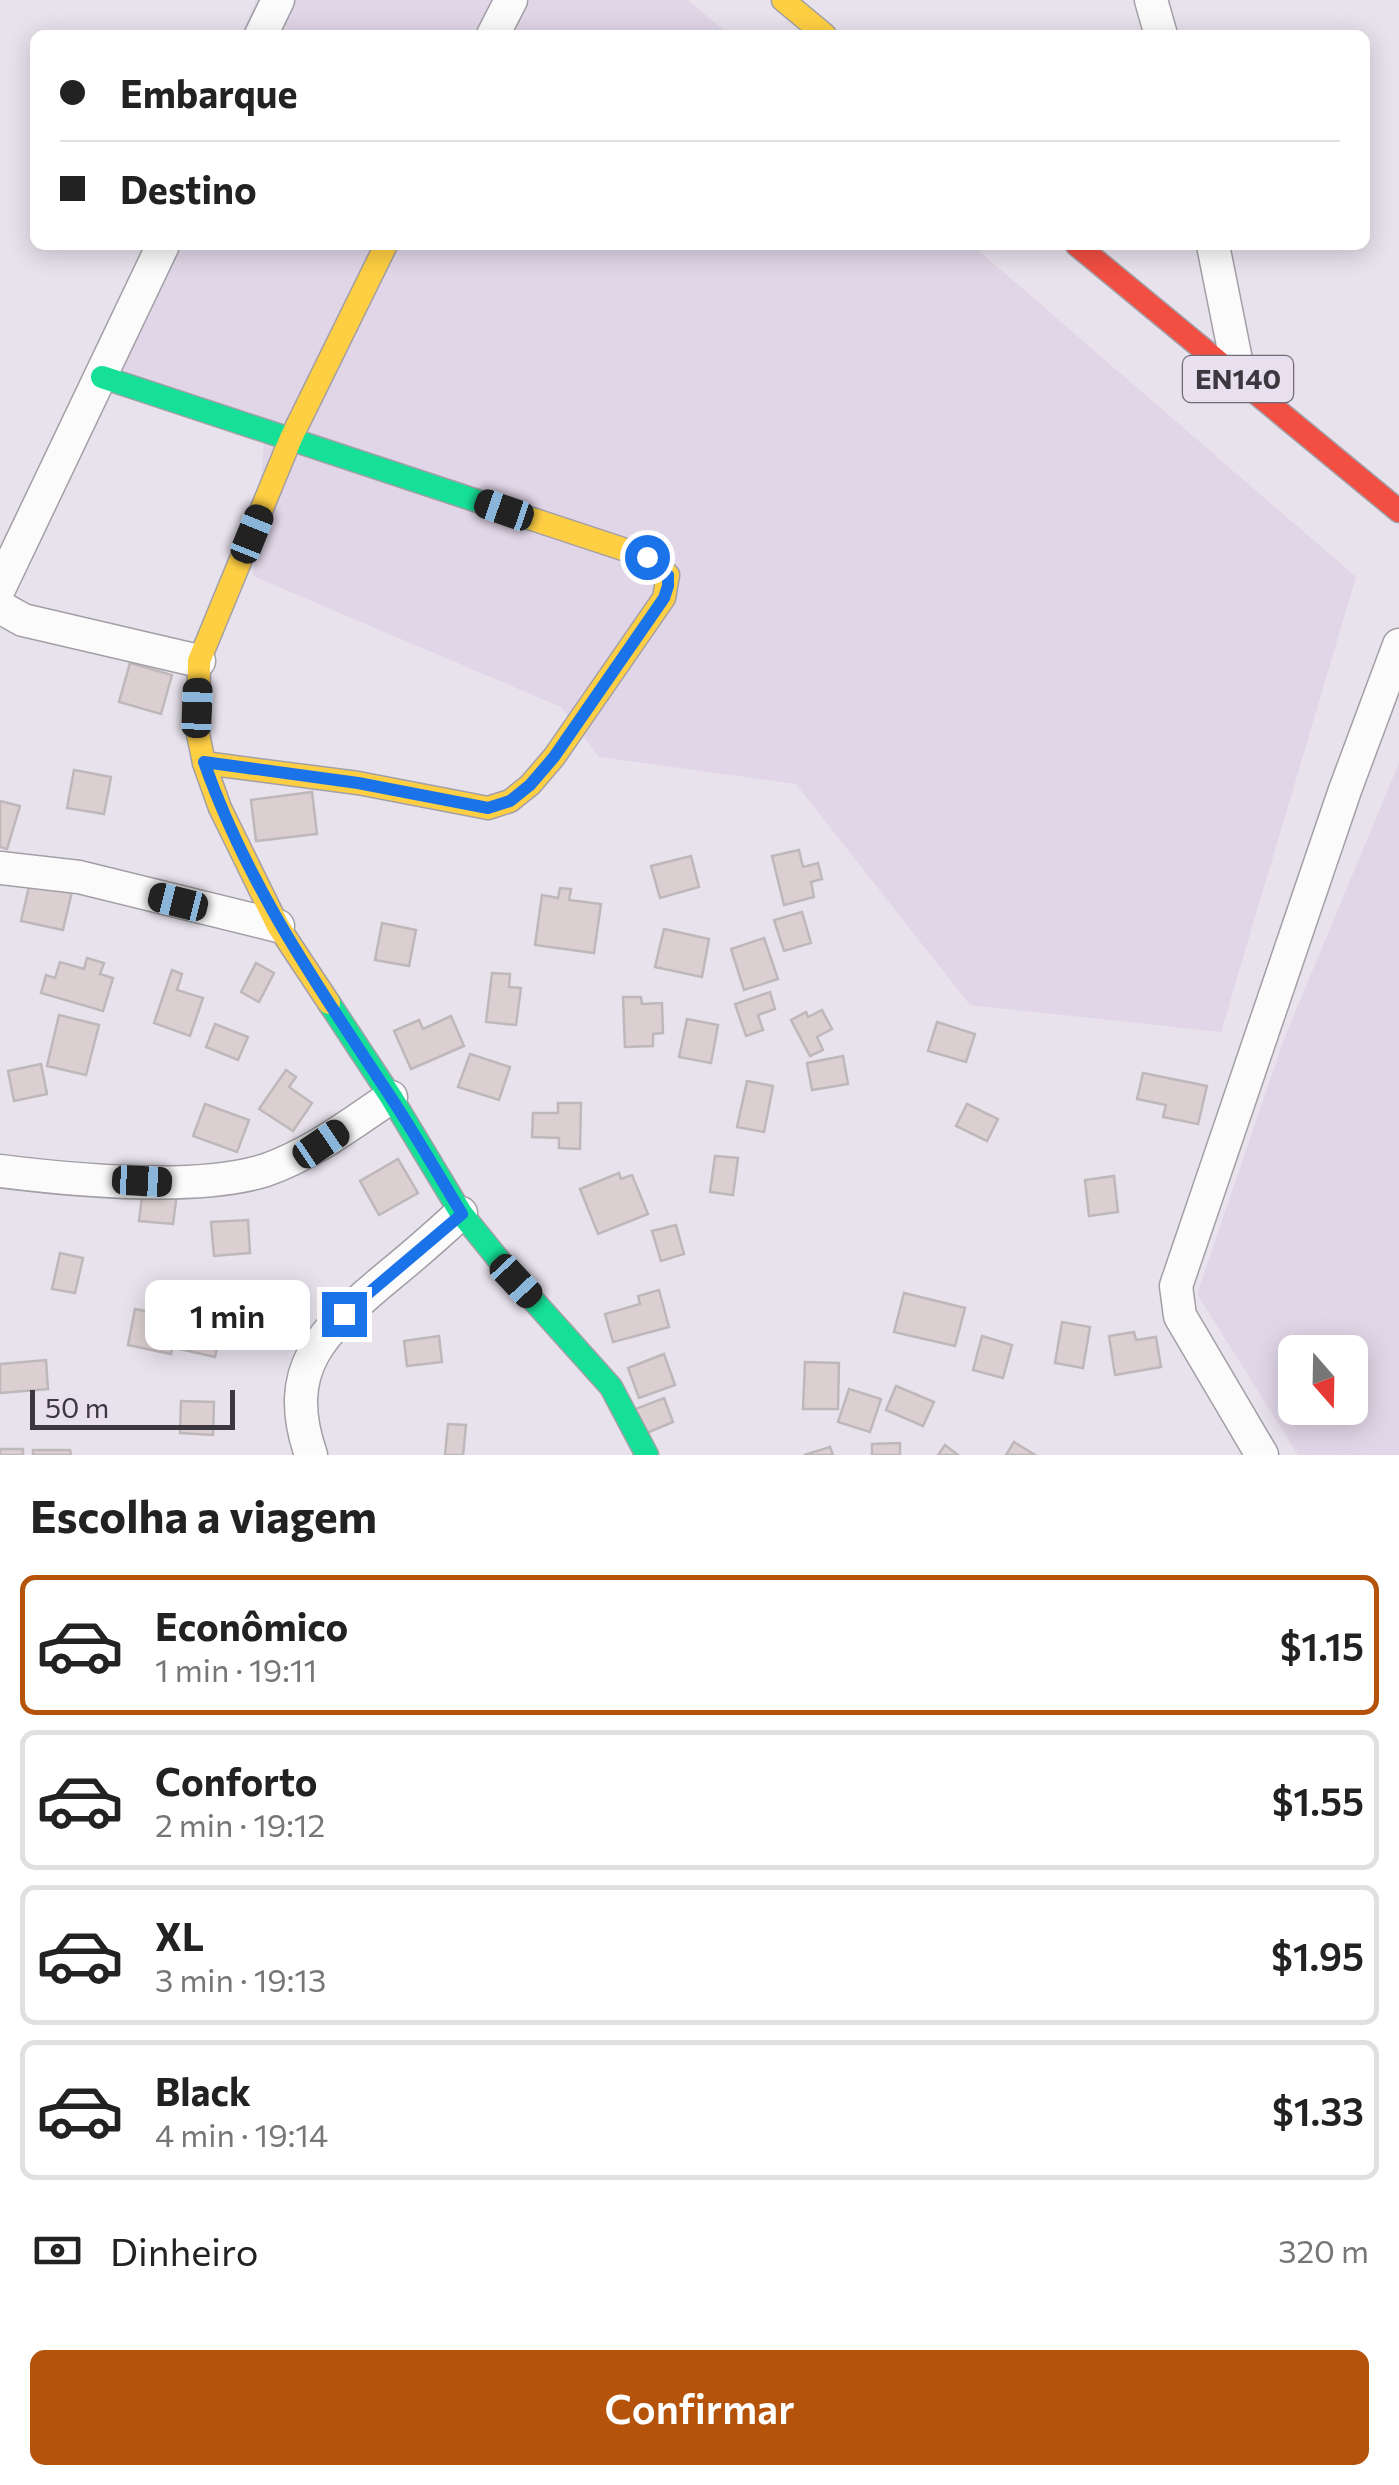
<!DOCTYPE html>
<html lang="pt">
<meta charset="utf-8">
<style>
body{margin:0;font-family:Commissioner,sans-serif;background:#f6f6f6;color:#222;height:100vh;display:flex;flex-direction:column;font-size:38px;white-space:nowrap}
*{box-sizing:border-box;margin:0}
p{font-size:32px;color:#767676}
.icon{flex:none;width:55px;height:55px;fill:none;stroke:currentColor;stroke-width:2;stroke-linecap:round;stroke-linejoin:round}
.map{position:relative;height:1455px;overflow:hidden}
.details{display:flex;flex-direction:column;background:#fff;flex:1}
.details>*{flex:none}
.hud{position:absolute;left:30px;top:30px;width:1340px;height:220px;border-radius:15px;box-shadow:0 5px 25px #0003;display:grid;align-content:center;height:220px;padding:0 30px;background:#fff}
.needle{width:65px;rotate:160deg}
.fabs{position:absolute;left:1278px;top:1335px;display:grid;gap:20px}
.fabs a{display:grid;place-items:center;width:90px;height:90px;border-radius:15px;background:#fff;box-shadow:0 5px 25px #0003;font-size:50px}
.scale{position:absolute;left:30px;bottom:25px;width:205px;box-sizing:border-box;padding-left:10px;border:5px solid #3c383f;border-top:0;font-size:28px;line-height:35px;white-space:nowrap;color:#3c383f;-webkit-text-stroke:8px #e8dfef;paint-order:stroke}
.end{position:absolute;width:45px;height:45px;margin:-22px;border:12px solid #1a73e8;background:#fff;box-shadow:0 0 0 5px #fff}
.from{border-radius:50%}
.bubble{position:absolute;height:70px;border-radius:15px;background:#fff;box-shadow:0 5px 25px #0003;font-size:32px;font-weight:600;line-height:70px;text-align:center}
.car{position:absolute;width:30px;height:60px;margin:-30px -15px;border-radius:12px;box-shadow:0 0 8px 2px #0007;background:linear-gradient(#222 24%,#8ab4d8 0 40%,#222 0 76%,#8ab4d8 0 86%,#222 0)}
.hud b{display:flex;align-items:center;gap:35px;height:95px;font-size:38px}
.hud b+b{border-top:2px solid #e0e0e0}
.hud i{width:25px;height:25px;background:#222}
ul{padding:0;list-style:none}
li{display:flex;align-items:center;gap:30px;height:140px;margin:0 20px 15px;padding:0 10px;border:5px solid #e0e0e0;border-radius:15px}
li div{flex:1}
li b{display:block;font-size:38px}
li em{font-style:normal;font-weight:600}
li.selected{border-color:#b45309}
li>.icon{width:90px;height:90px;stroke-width:1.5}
h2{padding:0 30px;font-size:45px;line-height:120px}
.pay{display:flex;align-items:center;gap:25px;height:110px;padding:0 30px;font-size:38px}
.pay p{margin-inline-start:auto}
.cta{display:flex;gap:20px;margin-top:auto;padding:20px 30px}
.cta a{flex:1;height:115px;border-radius:15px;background:#b45309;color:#fff;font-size:40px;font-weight:600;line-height:115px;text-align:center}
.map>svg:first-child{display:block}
.built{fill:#e0d6e7;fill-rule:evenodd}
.building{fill:#dccfd1;stroke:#beb8bb;stroke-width:2.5}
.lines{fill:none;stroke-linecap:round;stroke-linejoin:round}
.street-casing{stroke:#a39fa6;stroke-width:35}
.fast-casing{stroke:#a39fa6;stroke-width:25}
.slow-casing{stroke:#a39fa6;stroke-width:25}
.jam-casing{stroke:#a39fa6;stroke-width:25}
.street{stroke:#fbfbfc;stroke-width:32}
.fast{stroke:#16e098;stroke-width:22}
.slow{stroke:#ffcf43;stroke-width:22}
.jam{stroke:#f24e42;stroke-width:22}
.route{stroke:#1a73e8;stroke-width:12}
.labels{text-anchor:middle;stroke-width:8;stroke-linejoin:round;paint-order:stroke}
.shield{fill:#e8dfef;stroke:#706a74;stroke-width:2.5}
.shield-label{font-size:28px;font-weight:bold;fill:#3c383f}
</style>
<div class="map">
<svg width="1399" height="1455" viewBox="0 0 1399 1455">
<rect width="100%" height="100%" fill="#e7e2ec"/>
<g class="built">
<polygon points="256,0 688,0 729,35 241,35"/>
<polygon points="147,245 972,245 1356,577 1221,1032 970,1005 796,784 599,757 561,707 253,576 264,442 85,384"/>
<path d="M1399,763V1455H1298L1197,1294L1284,1039ZM1350,1352V1408H1295V1352Z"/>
</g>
<g class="building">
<polygon points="130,663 172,675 161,714 119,702"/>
<polygon points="74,770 111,777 104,814 67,808"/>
<polygon points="312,792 317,834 256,841 251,800"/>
<polygon points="0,801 20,806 7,849 0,847"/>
<polygon points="799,850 803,867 818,863 822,879 811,882 814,897 784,905 772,856"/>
<polygon points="691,856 699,887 660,898 651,866"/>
<polygon points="31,878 73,887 63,930 21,921"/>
<polygon points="560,888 571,889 569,900 601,904 594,953 535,945 542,895 558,898"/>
<polygon points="802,912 811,943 784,951 774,920"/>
<polygon points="382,923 416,930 409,966 375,960"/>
<polygon points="664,929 709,939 702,977 655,967"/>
<polygon points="764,938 778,979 744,990 731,949"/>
<polygon points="87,958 104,963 100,974 113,978 103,1011 41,993 46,975 55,978 60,962 84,969"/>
<polygon points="256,963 274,973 259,1002 241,992"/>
<polygon points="172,970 182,974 177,990 203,998 190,1036 154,1023"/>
<polygon points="492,973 510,974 509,987 521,988 516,1025 486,1022"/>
<polygon points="770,992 775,1009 758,1015 763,1030 746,1036 735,1004"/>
<polygon points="623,997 641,997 642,1004 662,1003 663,1033 653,1034 653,1046 625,1047"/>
<polygon points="822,1010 832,1029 817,1037 823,1050 810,1056 791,1020 806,1012 808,1017"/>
<polygon points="59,1015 99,1025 86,1075 47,1066"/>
<polygon points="451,1016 464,1046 411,1069 394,1031 419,1020 423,1029"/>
<polygon points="687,1019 718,1025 711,1063 679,1057"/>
<polygon points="937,1022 975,1034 966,1062 928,1051"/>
<polygon points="215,1024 248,1037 238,1060 206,1047"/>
<polygon points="470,1054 510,1067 499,1100 458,1087"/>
<polygon points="843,1056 848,1084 812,1090 807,1063"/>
<polygon points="41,1064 47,1094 14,1101 8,1071"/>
<polygon points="286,1070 296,1077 289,1087 312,1103 293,1131 259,1109"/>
<polygon points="1143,1073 1207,1086 1198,1124 1163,1117 1166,1105 1137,1099"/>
<polygon points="747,1081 773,1086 764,1132 737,1127"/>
<polygon points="558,1103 581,1103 580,1149 559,1148 559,1138 532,1137 533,1113 558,1113"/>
<polygon points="205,1104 249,1120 237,1152 193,1136"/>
<polygon points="967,1104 998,1119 987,1141 956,1126"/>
<polygon points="715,1156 738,1158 733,1195 710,1192"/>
<polygon points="398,1159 418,1193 379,1215 360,1181"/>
<polygon points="619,1173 621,1179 632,1175 648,1214 598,1234 580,1189"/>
<polygon points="1114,1176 1118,1212 1089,1216 1085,1180"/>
<polygon points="143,1189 177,1193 173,1224 139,1221"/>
<polygon points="248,1220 250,1253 214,1256 211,1222"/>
<polygon points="676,1225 684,1254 661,1261 652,1231"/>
<polygon points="60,1253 83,1258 75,1293 52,1289"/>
<polygon points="659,1290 669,1327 613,1342 605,1314 640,1304 638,1296"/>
<polygon points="904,1293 965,1308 955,1346 894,1332"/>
<polygon points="135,1309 179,1318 171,1354 128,1345"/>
<polygon points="1062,1322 1090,1327 1083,1368 1055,1363"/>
<polygon points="186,1324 221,1332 215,1357 180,1349"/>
<polygon points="1134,1332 1136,1340 1156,1337 1161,1367 1115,1375 1109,1336"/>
<polygon points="439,1336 442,1362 407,1366 404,1341"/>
<polygon points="982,1336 1012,1345 1003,1378 973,1370"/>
<polygon points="664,1354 675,1385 639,1398 628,1368"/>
<polygon points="46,1360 48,1389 0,1393 0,1364"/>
<polygon points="805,1362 839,1363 838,1409 803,1409"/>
<polygon points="896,1386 934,1402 923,1426 886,1410"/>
<polygon points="849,1389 881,1399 870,1432 838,1422"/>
<polygon points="664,1398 673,1422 642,1435 633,1410"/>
<polygon points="181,1401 214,1402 213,1435 180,1433"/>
<polygon points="448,1424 466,1425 463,1455 445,1455"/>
<polygon points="1014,1442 1035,1455 1006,1455"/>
<polygon points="900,1443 900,1455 872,1455 872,1444"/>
<polygon points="945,1445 958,1455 938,1455"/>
<polygon points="830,1447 833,1455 804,1455"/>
<rect x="0" y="1449" width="23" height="6"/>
<polygon points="33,1450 70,1450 71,1455 33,1455"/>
</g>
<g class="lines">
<defs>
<g id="street">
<polyline points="1151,0 1161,35"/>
<polyline points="261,35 278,0"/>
<polyline points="493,35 511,0"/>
<polyline points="1213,245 1240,380"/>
<polyline points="0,587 163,245"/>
<polyline points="0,607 23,620 199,661"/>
<polyline points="0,868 79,877 278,926"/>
<path d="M0,1171C72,1180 197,1192 266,1170C312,1154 351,1124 391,1097"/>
<path d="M311,1455C281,1368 322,1332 385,1279C411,1258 436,1236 461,1213"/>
<polyline points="1262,1455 1180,1316 1176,1286 1345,790 1399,645"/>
</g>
<g id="fast">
<polyline points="102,377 532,519"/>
<polyline points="329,1003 391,1097 461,1213 516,1281 611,1387 647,1455"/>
</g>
<g id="slow">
<polyline points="783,0 825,35"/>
<polyline points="204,763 358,783 488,808 510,801 530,785 554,757 664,598 668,575 647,557 532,519"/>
<polyline points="329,1003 278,926 220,808 204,763 198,734 199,661 291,438 386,245"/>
</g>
<polyline id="jam" points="1077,245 1399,511"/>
</defs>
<use href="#street" class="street-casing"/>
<use href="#fast" class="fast-casing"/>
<use href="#slow" class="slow-casing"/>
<use href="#jam" class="jam-casing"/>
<use href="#street" class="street"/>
<use href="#fast" class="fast"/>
<use href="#slow" class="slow"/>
<use href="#jam" class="jam"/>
</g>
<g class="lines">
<path class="route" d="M344,1314L462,1214C438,1174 415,1134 390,1096C318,986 248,887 204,762L358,783L488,808L510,801L530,785L554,757L664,598L668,586V575L647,557"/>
</g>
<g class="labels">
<rect class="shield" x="1183" y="356" width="110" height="46" rx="8"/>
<g class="shield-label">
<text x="1238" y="389">EN140</text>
</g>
</g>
</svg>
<div class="fabs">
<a><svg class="needle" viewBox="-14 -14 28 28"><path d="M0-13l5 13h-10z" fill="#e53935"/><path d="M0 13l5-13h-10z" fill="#767676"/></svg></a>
</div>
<div class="scale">50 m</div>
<i class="end from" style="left:647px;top:557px"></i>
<i class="end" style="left:344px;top:1314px"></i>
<div class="bubble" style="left:145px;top:1280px;width:165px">1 min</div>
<i class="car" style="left:504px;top:510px;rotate:289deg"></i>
<i class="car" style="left:252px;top:534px;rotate:22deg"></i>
<i class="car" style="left:197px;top:708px;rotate:2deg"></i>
<i class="car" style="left:178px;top:902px;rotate:284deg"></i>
<i class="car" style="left:321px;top:1144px;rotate:56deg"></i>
<i class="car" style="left:142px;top:1181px;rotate:93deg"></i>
<i class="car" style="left:516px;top:1281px;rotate:137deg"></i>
<div class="hud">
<b><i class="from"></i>Embarque</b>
<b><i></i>Destino</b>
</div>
</div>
<section class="details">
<h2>Escolha a viagem</h2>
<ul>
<li class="selected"><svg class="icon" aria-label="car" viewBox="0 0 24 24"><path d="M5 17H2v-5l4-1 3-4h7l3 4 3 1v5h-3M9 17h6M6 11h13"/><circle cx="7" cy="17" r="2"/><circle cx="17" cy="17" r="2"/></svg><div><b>Econômico</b><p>1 min · 19:11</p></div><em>$1.15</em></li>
<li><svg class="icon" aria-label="car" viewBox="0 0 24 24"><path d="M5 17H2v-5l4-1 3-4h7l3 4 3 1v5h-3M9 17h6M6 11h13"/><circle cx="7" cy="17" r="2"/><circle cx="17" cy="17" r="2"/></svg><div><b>Conforto</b><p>2 min · 19:12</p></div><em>$1.55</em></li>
<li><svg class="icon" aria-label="car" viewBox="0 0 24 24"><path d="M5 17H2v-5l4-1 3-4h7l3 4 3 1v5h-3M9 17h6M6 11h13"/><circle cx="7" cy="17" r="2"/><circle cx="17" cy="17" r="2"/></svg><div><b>XL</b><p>3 min · 19:13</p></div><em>$1.95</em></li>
<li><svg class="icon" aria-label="car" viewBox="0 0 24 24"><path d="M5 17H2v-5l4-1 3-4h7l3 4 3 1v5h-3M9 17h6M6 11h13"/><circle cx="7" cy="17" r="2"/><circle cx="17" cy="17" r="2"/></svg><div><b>Black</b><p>4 min · 19:14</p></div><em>$1.33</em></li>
</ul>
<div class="pay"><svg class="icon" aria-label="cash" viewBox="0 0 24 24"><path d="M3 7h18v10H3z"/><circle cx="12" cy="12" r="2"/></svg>Dinheiro<p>320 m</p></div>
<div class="cta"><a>Confirmar</a></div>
</section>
